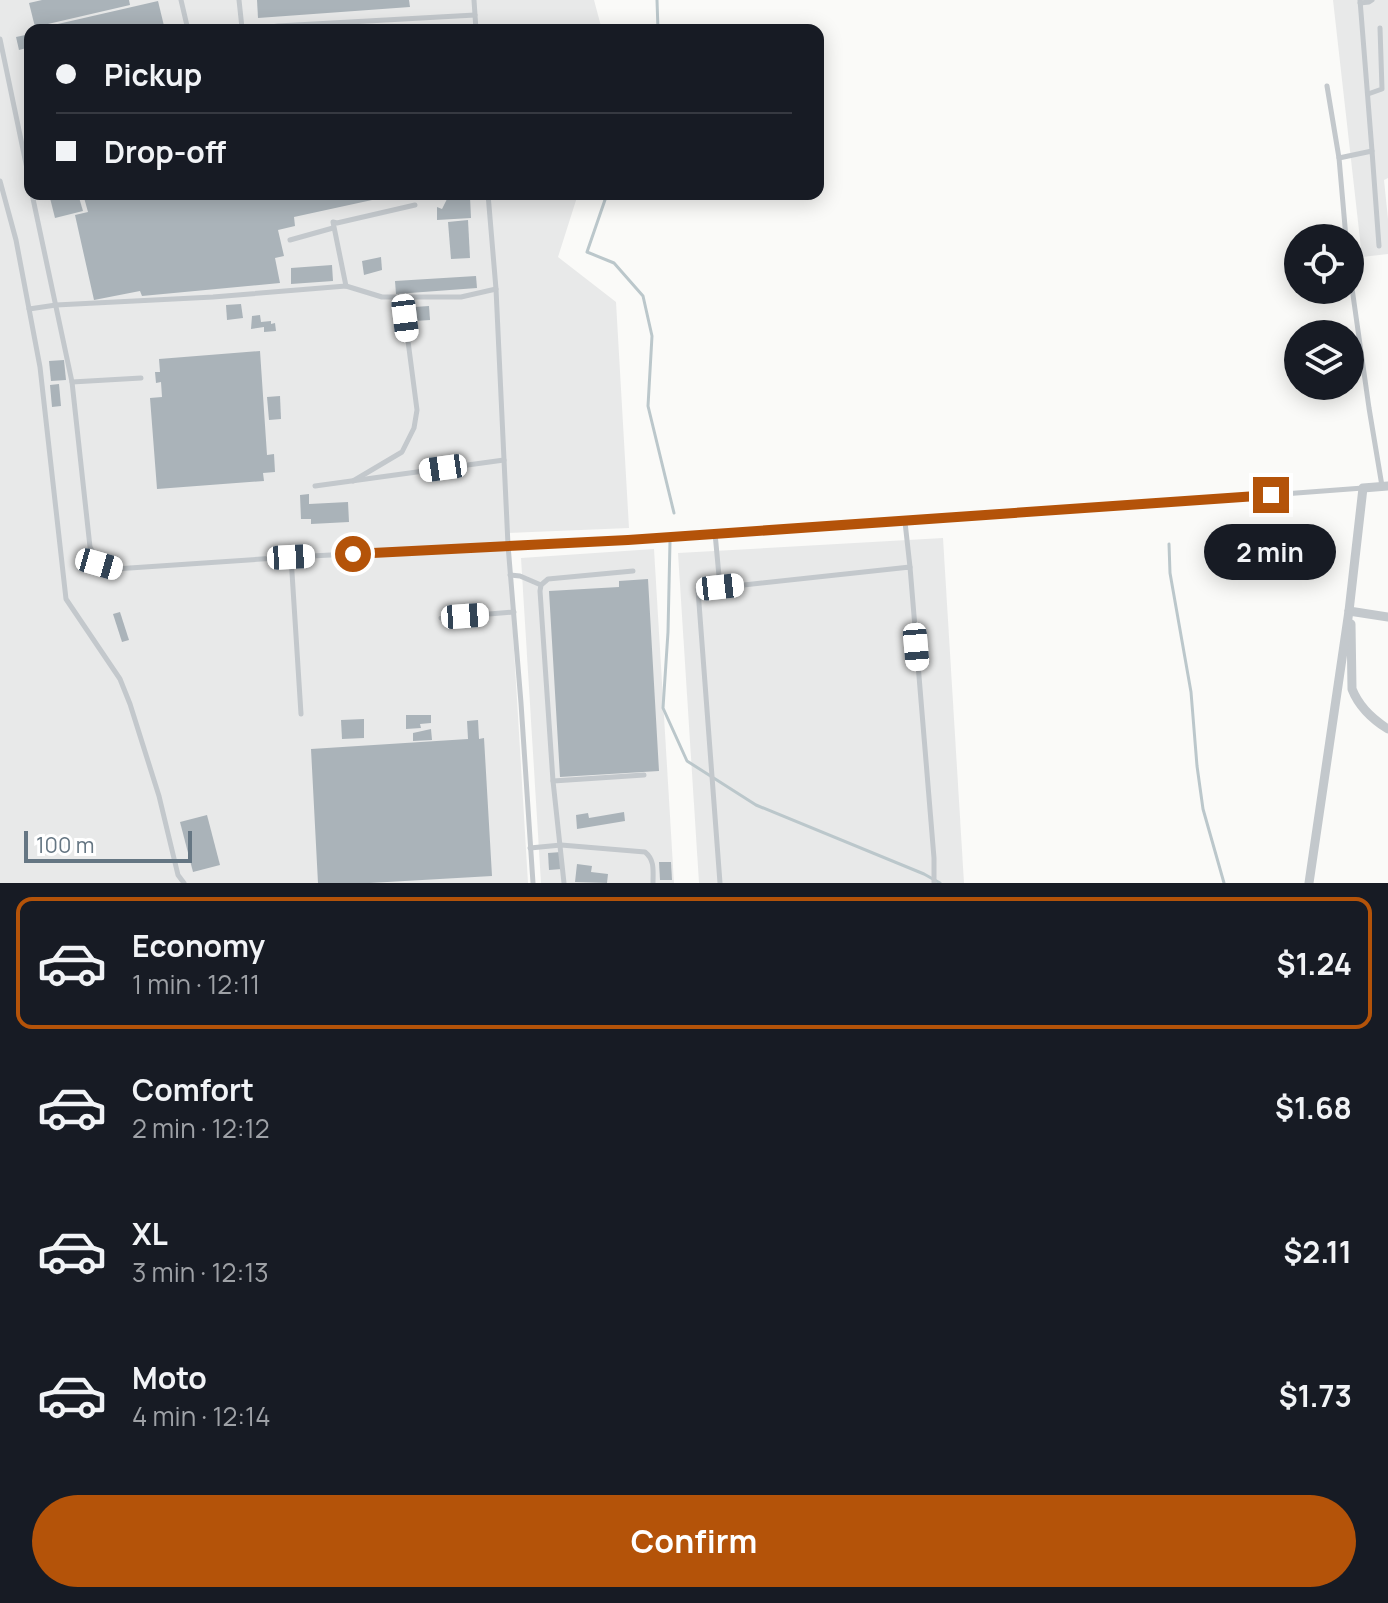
<!DOCTYPE html>
<meta charset="utf-8">
<style>
body{margin:0;font-family:Manrope,sans-serif;background:#20242c;color:#f1f3f6;height:100vh;display:flex;flex-direction:column;font-size:30px;white-space:nowrap}
*{box-sizing:border-box;margin:0}
p{font-size:26px;color:#9ea1a6}
.icon{flex:none;width:44px;height:44px;fill:none;stroke:currentColor;stroke-width:2;stroke-linecap:round;stroke-linejoin:round}
.map{position:relative;height:883px;overflow:hidden}
.panel{display:flex;flex-direction:column;background:#171b24;flex:1}
.panel>*{flex:none}
.guide{position:absolute;left:24px;top:24px;width:800px;height:176px;border-radius:16px;box-shadow:0 4px 20px #0003;display:grid;align-content:center;height:176px;padding:0 32px;background:#171b24}
.buttons{position:absolute;left:1284px;top:224px;display:grid;gap:16px}
.buttons a{display:grid;place-items:center;width:80px;height:80px;border-radius:50%;background:#171b24;box-shadow:0 4px 20px #0003;font-size:40px}
.scale{position:absolute;left:24px;bottom:20px;width:168px;box-sizing:border-box;padding-left:8px;border:4px solid #657683;border-top:0;font-size:22px;line-height:28px;white-space:nowrap;color:#657683;-webkit-text-stroke:6px #fff;paint-order:stroke}
.end{position:absolute;width:36px;height:36px;margin:-18px;border:10px solid #b45309;background:#fff;box-shadow:0 0 0 4px #fff}
.from{border-radius:50%}
.bubble{position:absolute;height:56px;border-radius:28px;background:#171b24;box-shadow:0 4px 20px #0003;font-size:26px;font-weight:700;line-height:56px;text-align:center}
.car{position:absolute;width:24px;height:48px;margin:-24px -12px;border-radius:10px;box-shadow:0 0 6px 2px #0007;background:linear-gradient(#fff 24%,#345 0 40%,#fff 0 76%,#345 0 86%,#fff 0)}
.guide b{display:flex;align-items:center;gap:28px;height:76px;font-size:30px}
.guide b+b{border-top:2px solid #363941}
.guide i{width:20px;height:20px;background:#f1f3f6}
ul{padding:14px 0 0;list-style:none}
li{display:flex;align-items:center;gap:24px;height:132px;margin:0 16px 12px;padding:0 16px;border:4px solid transparent;border-radius:16px}
li div{flex:1}
li b{display:block;font-size:30px}
li em{font-style:normal;font-weight:700}
li.current{border-color:#b45309}
li>.icon{width:72px;height:72px;stroke-width:1.5}
.button{display:flex;gap:16px;margin-top:auto;padding:16px 32px}
.button a{flex:1;height:92px;border-radius:48px;background:#b45309;color:#fff;font-size:32px;font-weight:700;line-height:92px;text-align:center}
.map>svg:first-child{display:block}
.built{fill:#e8e9e9}
.lines{fill:none;stroke-linecap:round;stroke-linejoin:round}
.stream{stroke:#bbc7cb;stroke-width:3}
.building{fill:#aab3b9}
.service{stroke:#c3c8cc;stroke-width:5}
.minor{stroke:#c3c8cc;stroke-width:9}
.route{stroke:#b45309;stroke-width:10}
</style>
<div class="map">
<svg width="1388" height="883" viewBox="0 0 1388 883">
<rect width="100%" height="100%" fill="#fafaf8"/>
<g class="built">
<polygon points="0,0 594,0 602,30 30,30 30,194 578,194 558,257 616,302 629,528 507,533 528,883 0,883"/>
<polygon points="1333,0 1388,0 1388,178 1384,180 1388,219 1388,254 1362,257"/>
<polygon points="943,538 964,883 699,883 678,553"/>
<polygon points="654,549 674,883 541,883 521,558"/>
</g>
<g class="lines">
<g class="stream">
<polyline points="657,0 658,30"/>
<polyline points="607,194 587,252 614,263 643,296 652,336 648,406 674,513"/>
<polyline points="670,541 668,632 663,708 687,761 756,805 924,874 940,883"/>
<polyline points="1169,544 1170,573 1191,692 1197,766 1203,809 1224,883"/>
</g>
</g>
<g class="building">
<polygon points="42,0 129,0 130,5 35,27 29,3"/>
<polygon points="257,0 409,0 410,7 258,18"/>
<polygon points="158,1 165,30 36,30 36,29"/>
<polygon points="30,34 30,47 19,50 16,37"/>
<polygon points="49,194 78,194 83,211 55,218"/>
<polygon points="83,194 395,194 395,195 294,217 295,226 278,230 284,256 275,258 280,283 142,296 140,291 94,300 75,215 88,212"/>
<polygon points="470,197 471,218 437,220 437,207 442,209 447,199"/>
<polygon points="468,220 470,258 451,259 448,222"/>
<polygon points="381,257 382,270 364,275 362,261"/>
<polygon points="332,265 333,281 291,284 291,268"/>
<polygon points="476,276 477,288 396,294 395,281"/>
<polygon points="241,304 243,318 227,320 226,305"/>
<polygon points="429,306 430,320 415,321 414,307"/>
<polygon points="260,315 261,322 271,321 271,324 275,323 276,331 264,332 264,327 251,329 252,316"/>
<polygon points="260,351 267,455 274,454 275,472 263,473 264,481 157,489 150,398 162,397 161,382 156,383 155,372 160,372 159,359"/>
<polygon points="64,360 66,380 51,381 49,361"/>
<polygon points="59,384 61,406 52,407 50,385"/>
<polygon points="280,396 281,419 269,420 267,397"/>
<polygon points="309,494 309,504 348,502 349,522 311,524 311,519 301,519 300,495"/>
<polygon points="648,579 659,771 560,777 549,591 619,587 619,581"/>
<polygon points="120,612 129,640 122,642 113,614"/>
<polygon points="406,715 431,715 431,723 420,724 421,728 406,729"/>
<polygon points="364,719 364,738 342,739 341,720"/>
<polygon points="478,720 479,739 484,738 492,876 370,883 318,883 311,749 468,739 467,721"/>
<polygon points="431,729 432,740 413,741 413,733"/>
<polygon points="624,812 625,821 577,829 576,815 588,813 589,818"/>
<polygon points="207,815 220,865 193,872 180,822"/>
<polygon points="561,852 562,869 549,870 548,853"/>
<polygon points="659,862 671,862 672,880 660,880"/>
<polygon points="577,864 592,866 591,872 608,874 607,883 575,882"/>
</g>
<g class="lines">
<g class="service">
<polyline points="181,0 188,30"/>
<polyline points="239,0 242,28 249,30 278,26 475,15"/>
<polyline points="474,0 476,30"/>
<polyline points="1360,0 1372,151"/>
<polyline points="1360,3 1369,2 1372,0"/>
<polyline points="0,39 30,183"/>
<polyline points="1327,86 1339,158 1346,238"/>
<polyline points="1368,94 1382,89 1380,28"/>
<polyline points="1339,158 1372,151 1379,246"/>
<polyline points="0,181 16,240 40,367 66,599 120,679 130,704 159,796 178,875 184,883"/>
<polyline points="32,194 72,382 90,547 99,564 115,569 291,557 628,540 715,533 905,522 1363,488"/>
<polyline points="488,194 496,289 508,545 521,703 533,883"/>
<polyline points="290,240 333,228"/>
<polyline points="1350,274 1369,408 1382,486"/>
<polyline points="346,286 333,222 337,223 415,205"/>
<polyline points="29,309 56,305 213,297 346,286 382,297 461,297 496,289"/>
<polyline points="72,382 141,378"/>
<polyline points="353,481 402,452 414,428 417,410 405,318"/>
<polyline points="315,486 504,460"/>
<polyline points="905,522 910,567"/>
<polyline points="715,533 720,587"/>
<polyline points="291,557 301,714"/>
<polyline points="510,575 520,576 541,585"/>
<polyline points="441,618 514,612"/>
<polyline points="553,781 644,775"/>
<path d="M530,848L561,845L645,852C655,860 653,871 653,883"/>
<polyline points="564,883 553,781 540,591 541,585 548,579 633,571"/>
<polyline points="720,883 698,590 910,567 934,858 934,883"/>
</g>
<g class="minor">
<polyline points="1349,611 1388,617"/>
<path d="M1351,624L1352,689C1359,707 1372,719 1388,729"/>
<polyline points="1309,883 1349,611 1363,488 1388,486"/>
</g>
</g>
<g class="lines">
<polyline class="route" points="353,554 628,540 1271,495"/>
</g>
</svg>
<div class="buttons">
<a><svg class="icon" aria-label="locate" viewBox="0 0 24 24"><circle cx="12" cy="12" r="6"/><path d="M12 2v4M12 18v4M2 12h4M18 12h4"/></svg></a>
<a><svg class="icon" aria-label="layers" viewBox="0 0 24 24"><path d="M12 4l9 5-9 5-9-5zM3 14l9 5 9-5"/></svg></a>
</div>
<div class="scale">100 m</div>
<i class="end from" style="left:353px;top:554px"></i>
<i class="end" style="left:1271px;top:495px"></i>
<div class="bubble" style="left:1204px;top:524px;width:132px">2 min</div>
<i class="car" style="left:405px;top:318px;rotate:173deg"></i>
<i class="car" style="left:443px;top:468px;rotate:262deg"></i>
<i class="car" style="left:291px;top:557px;rotate:87deg"></i>
<i class="car" style="left:99px;top:564px;rotate:106deg"></i>
<i class="car" style="left:720px;top:587px;rotate:84deg"></i>
<i class="car" style="left:465px;top:616px;rotate:86deg"></i>
<i class="car" style="left:916px;top:647px;rotate:175deg"></i>
<div class="guide">
<b><i class="from"></i>Pickup</b>
<b><i></i>Drop-off</b>
</div>
</div>
<section class="panel">
<ul>
<li class="current"><svg class="icon" aria-label="car" viewBox="0 0 24 24"><path d="M5 17H2v-5l4-1 3-4h7l3 4 3 1v5h-3M9 17h6M6 11h13"/><circle cx="7" cy="17" r="2"/><circle cx="17" cy="17" r="2"/></svg><div><b>Economy</b><p>1 min · 12:11</p></div><em>$1.24</em></li>
<li><svg class="icon" aria-label="car" viewBox="0 0 24 24"><path d="M5 17H2v-5l4-1 3-4h7l3 4 3 1v5h-3M9 17h6M6 11h13"/><circle cx="7" cy="17" r="2"/><circle cx="17" cy="17" r="2"/></svg><div><b>Comfort</b><p>2 min · 12:12</p></div><em>$1.68</em></li>
<li><svg class="icon" aria-label="car" viewBox="0 0 24 24"><path d="M5 17H2v-5l4-1 3-4h7l3 4 3 1v5h-3M9 17h6M6 11h13"/><circle cx="7" cy="17" r="2"/><circle cx="17" cy="17" r="2"/></svg><div><b>XL</b><p>3 min · 12:13</p></div><em>$2.11</em></li>
<li><svg class="icon" aria-label="car" viewBox="0 0 24 24"><path d="M5 17H2v-5l4-1 3-4h7l3 4 3 1v5h-3M9 17h6M6 11h13"/><circle cx="7" cy="17" r="2"/><circle cx="17" cy="17" r="2"/></svg><div><b>Moto</b><p>4 min · 12:14</p></div><em>$1.73</em></li>
</ul>
<div class="button"><a>Confirm</a></div>
</section>
